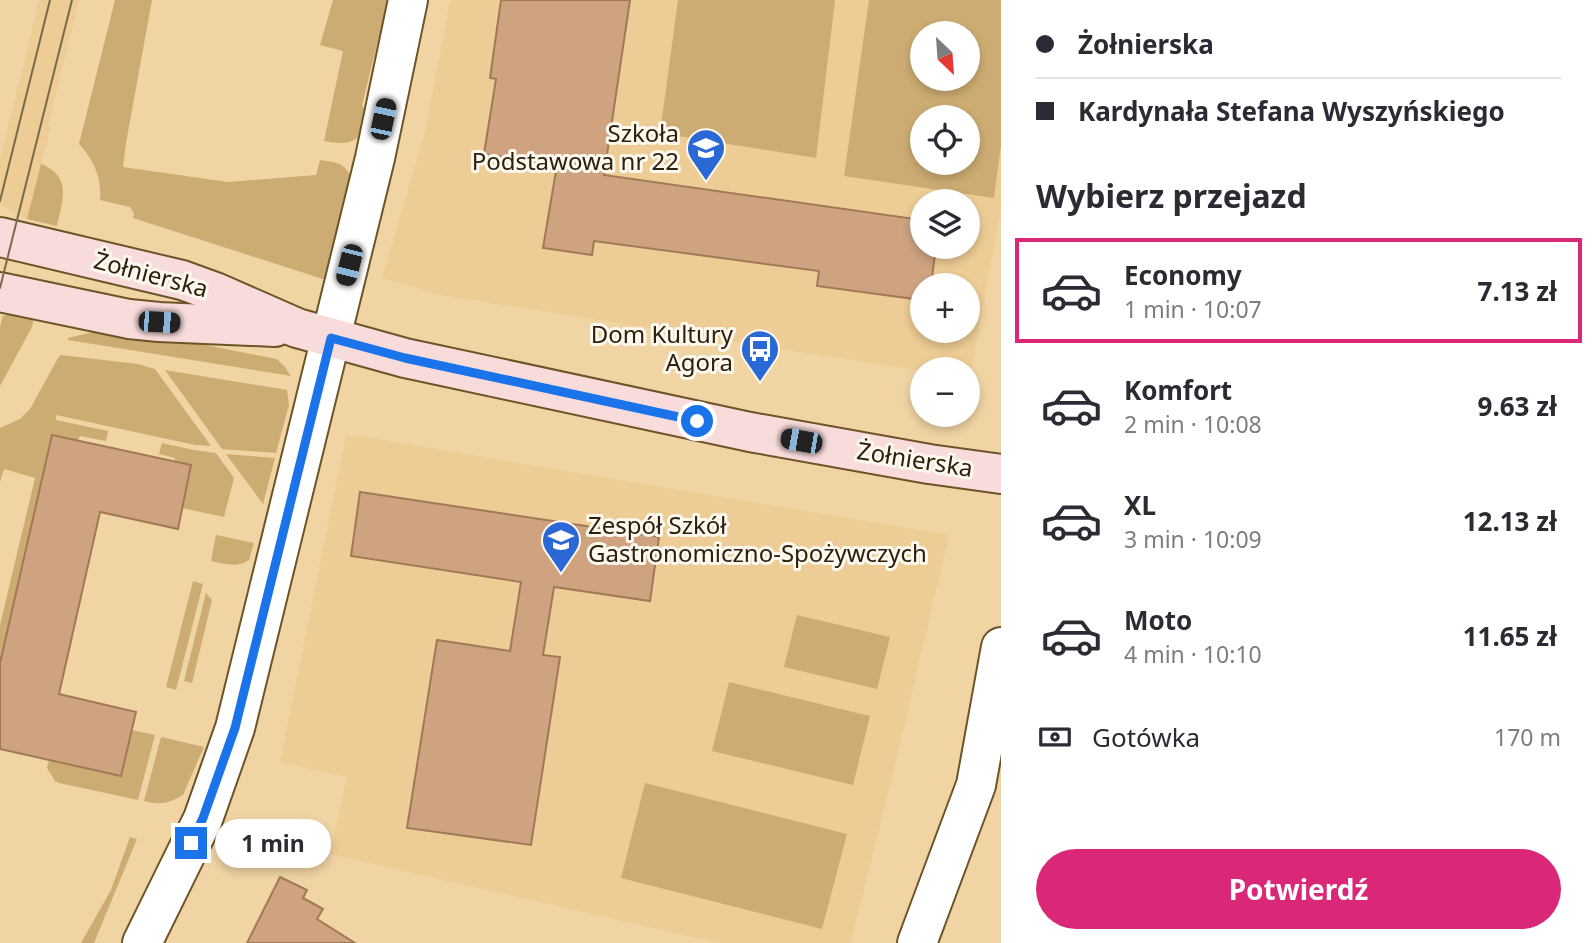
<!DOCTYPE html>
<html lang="pl">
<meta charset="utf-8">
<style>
body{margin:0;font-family:"Noto Sans",sans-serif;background:#f7f7f7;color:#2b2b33;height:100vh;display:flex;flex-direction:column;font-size:26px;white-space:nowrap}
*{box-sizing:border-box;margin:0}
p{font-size:23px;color:#7c7c81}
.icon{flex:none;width:38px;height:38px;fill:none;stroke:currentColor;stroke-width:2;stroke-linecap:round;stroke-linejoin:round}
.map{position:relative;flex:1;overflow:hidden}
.details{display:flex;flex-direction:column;background:#fff;width:595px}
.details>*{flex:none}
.top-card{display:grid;align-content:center;height:154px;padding:0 35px;background:#fff}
.needle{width:46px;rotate:155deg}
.fabs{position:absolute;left:910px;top:21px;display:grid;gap:14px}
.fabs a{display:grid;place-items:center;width:70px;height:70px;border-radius:50%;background:#fff;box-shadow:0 4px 10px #0003;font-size:35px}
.end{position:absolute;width:32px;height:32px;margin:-16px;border:9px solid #1a73e8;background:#fff;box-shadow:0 0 0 4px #fff}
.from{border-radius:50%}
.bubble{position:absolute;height:49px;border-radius:24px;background:#fff;box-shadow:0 4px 10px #0003;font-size:23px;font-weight:700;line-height:49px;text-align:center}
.car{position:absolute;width:21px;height:42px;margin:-21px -10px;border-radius:9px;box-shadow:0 0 5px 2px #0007;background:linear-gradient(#222 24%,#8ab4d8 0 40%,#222 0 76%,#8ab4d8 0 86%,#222 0)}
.top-card b{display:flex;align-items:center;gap:24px;height:66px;font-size:26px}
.top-card b+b{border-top:2px solid #e1e1e2}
.top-card i{width:18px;height:18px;background:#2b2b33}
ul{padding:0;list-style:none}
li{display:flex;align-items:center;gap:21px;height:105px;margin:0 14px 10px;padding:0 21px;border:4px solid transparent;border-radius:0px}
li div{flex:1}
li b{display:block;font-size:26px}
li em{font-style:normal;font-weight:700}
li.selected{border-color:#db2777}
li>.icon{width:63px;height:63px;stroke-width:1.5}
h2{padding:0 35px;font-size:32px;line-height:84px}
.pay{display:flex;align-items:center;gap:18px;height:77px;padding:0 35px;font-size:26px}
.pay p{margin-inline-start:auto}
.button{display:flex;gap:14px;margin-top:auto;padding:14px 35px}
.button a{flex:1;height:80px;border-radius:42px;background:#db2777;color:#fff;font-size:28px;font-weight:700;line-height:80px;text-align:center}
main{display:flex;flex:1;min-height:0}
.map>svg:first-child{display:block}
.built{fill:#edcc95;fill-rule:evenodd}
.green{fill:#cdac73;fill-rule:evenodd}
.building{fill:#cfa380;stroke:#a27957;stroke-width:2}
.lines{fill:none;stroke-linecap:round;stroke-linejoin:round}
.street-casing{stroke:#6d5427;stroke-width:42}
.secondary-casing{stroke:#6d5427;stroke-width:42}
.street{stroke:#fff;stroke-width:38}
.secondary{stroke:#f8dcdc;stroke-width:38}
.tram{stroke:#7a694a;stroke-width:2}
.route{stroke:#1a73e8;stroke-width:9}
.labels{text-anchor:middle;stroke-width:6;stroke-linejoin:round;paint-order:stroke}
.poi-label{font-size:24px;fill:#2c210e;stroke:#fef8ef;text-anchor:end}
.street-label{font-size:24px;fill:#2c210e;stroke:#fef8ef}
</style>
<main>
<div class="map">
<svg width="1001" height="943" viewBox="0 0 1001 943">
<rect width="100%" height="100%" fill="#f0d4a4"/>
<g class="built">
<polygon points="39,0 79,0 48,125 51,126 27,219 12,212 0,204 0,160"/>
<path d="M450,0H1001V209L970,378H968V369H922V371L441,295L382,278L425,132ZM922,33H968V79H922ZM922,117H968V163H922ZM922,201H968V247H922ZM922,285H968V331H922Z"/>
<polygon points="346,434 949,535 904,727 851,943 719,943 330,854 347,777 280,762"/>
</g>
<g class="green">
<path d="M115,0H152L126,143L123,167L228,182L316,175L320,160C338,163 345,162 353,181L326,280L133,218L134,214L130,207L100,200C102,178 94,160 79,144Z"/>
<path d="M333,0H388L362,105C369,115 366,124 363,134C350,145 340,144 324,141L343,51L320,45Z"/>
<polygon points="678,0 835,0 816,158 660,133"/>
<path d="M869,0H1001V145L994,198L844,176ZM922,33H968V79H922ZM922,117H968V163H922Z"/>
<path d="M41,164C72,176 63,200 57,226L27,219Z"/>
<polygon points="13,313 35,313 32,327 0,386 0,327 3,316"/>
<polygon points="114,327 277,359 285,367 291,376 68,340 68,338"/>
<polygon points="61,355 138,364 155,369 211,446 195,445 56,415 56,420 108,431 106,441 80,436 78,441 53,435 0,663 0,625 35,478 4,469 0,482 0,428 20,419 30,409 58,358"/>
<polygon points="165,370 287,390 289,405 276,453 222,449"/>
<polygon points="162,443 194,450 216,453 234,478 224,517 182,508 191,465 174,461 175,458 159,454"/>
<polygon points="226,454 275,458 263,504"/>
<path d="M216,535L254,543L249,560C236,568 225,564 211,561Z"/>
<polygon points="193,581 203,584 176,690 166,687"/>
<polygon points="206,593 212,600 192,683 184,681"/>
<polygon points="797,615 890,637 877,689 784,667"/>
<polygon points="729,682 870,716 853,785 712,751"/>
<polygon points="132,730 155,735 138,800 59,783 55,781 47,768 49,760"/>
<path d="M161,737L204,747L183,795C167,804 162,805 144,801Z"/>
<polygon points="645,783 847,834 822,929 621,878"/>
<polygon points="130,837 137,839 94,943 81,943 111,890"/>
</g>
<g class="building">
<polygon points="501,0 630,0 604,175 922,220 922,247 936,247 931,285 922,285 922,300 817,286 819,271 594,241 592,255 543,248 557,165 484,154 496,79 490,78"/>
<polygon points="52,435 191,465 178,529 100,512 59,694 136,712 121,776 0,749 0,663"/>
<polygon points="360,492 659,537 650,601 554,587 543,655 560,657 531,845 407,828 437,640 510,651 521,582 351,556"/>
<polygon points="280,877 307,890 303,898 323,909 317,919 355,943 247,943"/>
</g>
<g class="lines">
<defs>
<g id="street">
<polyline points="142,943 203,819 235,728 375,158 408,0"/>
<polyline points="917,943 976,785 1001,647"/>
</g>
<g id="secondary">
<polyline points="0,237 182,280 215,292 297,328 405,358 750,432 929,464 1001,474"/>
<polyline points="0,292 129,319 159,322 275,327"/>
</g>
</defs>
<use href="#street" class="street-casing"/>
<use href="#secondary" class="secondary-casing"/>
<use href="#street" class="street"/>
<use href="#secondary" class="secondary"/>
<g class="tram">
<polyline points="0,201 50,0"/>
<polyline points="0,288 72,0"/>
</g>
</g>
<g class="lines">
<polyline class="route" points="191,843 203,818 235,728 331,338 405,358 697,421"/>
</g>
<defs>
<symbol id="school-pin" viewBox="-11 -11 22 30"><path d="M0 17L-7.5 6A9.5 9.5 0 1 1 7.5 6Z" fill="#2968d5" stroke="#fef8ef"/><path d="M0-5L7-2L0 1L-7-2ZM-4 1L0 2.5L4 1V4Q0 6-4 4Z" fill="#fff"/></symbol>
<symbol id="bus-pin" viewBox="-11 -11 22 30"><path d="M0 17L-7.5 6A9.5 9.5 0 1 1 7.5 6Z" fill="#2968d5" stroke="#fef8ef"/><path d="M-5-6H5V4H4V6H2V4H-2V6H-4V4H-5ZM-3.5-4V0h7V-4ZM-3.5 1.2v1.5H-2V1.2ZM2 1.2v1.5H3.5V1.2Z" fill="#fff"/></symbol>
</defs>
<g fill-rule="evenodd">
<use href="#school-pin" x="684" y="126" width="44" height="60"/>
<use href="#bus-pin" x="738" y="327" width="44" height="60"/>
<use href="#school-pin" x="539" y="518" width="44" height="60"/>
</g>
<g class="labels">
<g class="poi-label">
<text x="679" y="142">Szkoła<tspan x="679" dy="28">Podstawowa nr 22</tspan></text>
<text x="733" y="343">Dom Kultury<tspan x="733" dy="28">Agora</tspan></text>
<text x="588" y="534" text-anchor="start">Zespół Szkół<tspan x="588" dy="28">Gastronomiczno-Spożywczych</tspan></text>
</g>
<g class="street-label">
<text transform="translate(151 275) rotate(15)" y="8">Żołnierska</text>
<text transform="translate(915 460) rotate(9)" y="8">Żołnierska</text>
</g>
</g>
</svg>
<div class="fabs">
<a><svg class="needle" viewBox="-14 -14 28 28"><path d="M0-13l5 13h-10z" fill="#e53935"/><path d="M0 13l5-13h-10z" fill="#7c7c81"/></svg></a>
<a><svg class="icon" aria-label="locate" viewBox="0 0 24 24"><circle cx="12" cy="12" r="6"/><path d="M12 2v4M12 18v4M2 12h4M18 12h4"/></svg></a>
<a><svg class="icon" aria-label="layers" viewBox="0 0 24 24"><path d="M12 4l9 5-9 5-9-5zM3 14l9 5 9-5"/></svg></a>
<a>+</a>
<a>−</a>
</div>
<i class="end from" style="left:697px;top:421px"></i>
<i class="end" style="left:191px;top:843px"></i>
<div class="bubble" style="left:215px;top:819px;width:116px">1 min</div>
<i class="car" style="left:383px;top:119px;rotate:12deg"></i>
<i class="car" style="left:349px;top:265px;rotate:194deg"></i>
<i class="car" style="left:159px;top:322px;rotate:93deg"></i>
<i class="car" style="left:801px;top:441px;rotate:280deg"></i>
</div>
<section class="details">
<div class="top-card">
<b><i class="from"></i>Żołnierska</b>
<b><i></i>Kardynała Stefana Wyszyńskiego</b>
</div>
<h2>Wybierz przejazd</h2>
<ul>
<li class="selected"><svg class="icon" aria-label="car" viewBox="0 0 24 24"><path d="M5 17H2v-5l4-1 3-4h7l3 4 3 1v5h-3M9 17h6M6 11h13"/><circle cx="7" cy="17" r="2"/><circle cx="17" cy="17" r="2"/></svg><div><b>Economy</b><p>1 min · 10:07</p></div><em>7.13 zł</em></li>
<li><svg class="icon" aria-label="car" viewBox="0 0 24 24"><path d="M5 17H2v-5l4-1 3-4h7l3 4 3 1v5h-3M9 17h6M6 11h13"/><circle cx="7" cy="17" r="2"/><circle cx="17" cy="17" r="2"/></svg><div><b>Komfort</b><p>2 min · 10:08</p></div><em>9.63 zł</em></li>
<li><svg class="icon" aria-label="car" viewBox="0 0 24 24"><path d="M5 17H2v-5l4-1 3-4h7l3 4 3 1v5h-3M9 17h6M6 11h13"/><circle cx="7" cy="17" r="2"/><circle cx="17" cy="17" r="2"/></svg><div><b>XL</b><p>3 min · 10:09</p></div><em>12.13 zł</em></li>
<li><svg class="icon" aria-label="car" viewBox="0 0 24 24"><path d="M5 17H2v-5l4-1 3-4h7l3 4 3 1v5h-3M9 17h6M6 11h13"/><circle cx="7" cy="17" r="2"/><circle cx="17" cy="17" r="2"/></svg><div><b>Moto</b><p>4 min · 10:10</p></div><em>11.65 zł</em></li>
</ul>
<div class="pay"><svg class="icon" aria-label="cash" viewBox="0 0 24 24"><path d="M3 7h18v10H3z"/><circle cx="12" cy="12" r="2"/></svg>Gotówka<p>170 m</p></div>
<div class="button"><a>Potwierdź</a></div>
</section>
</main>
